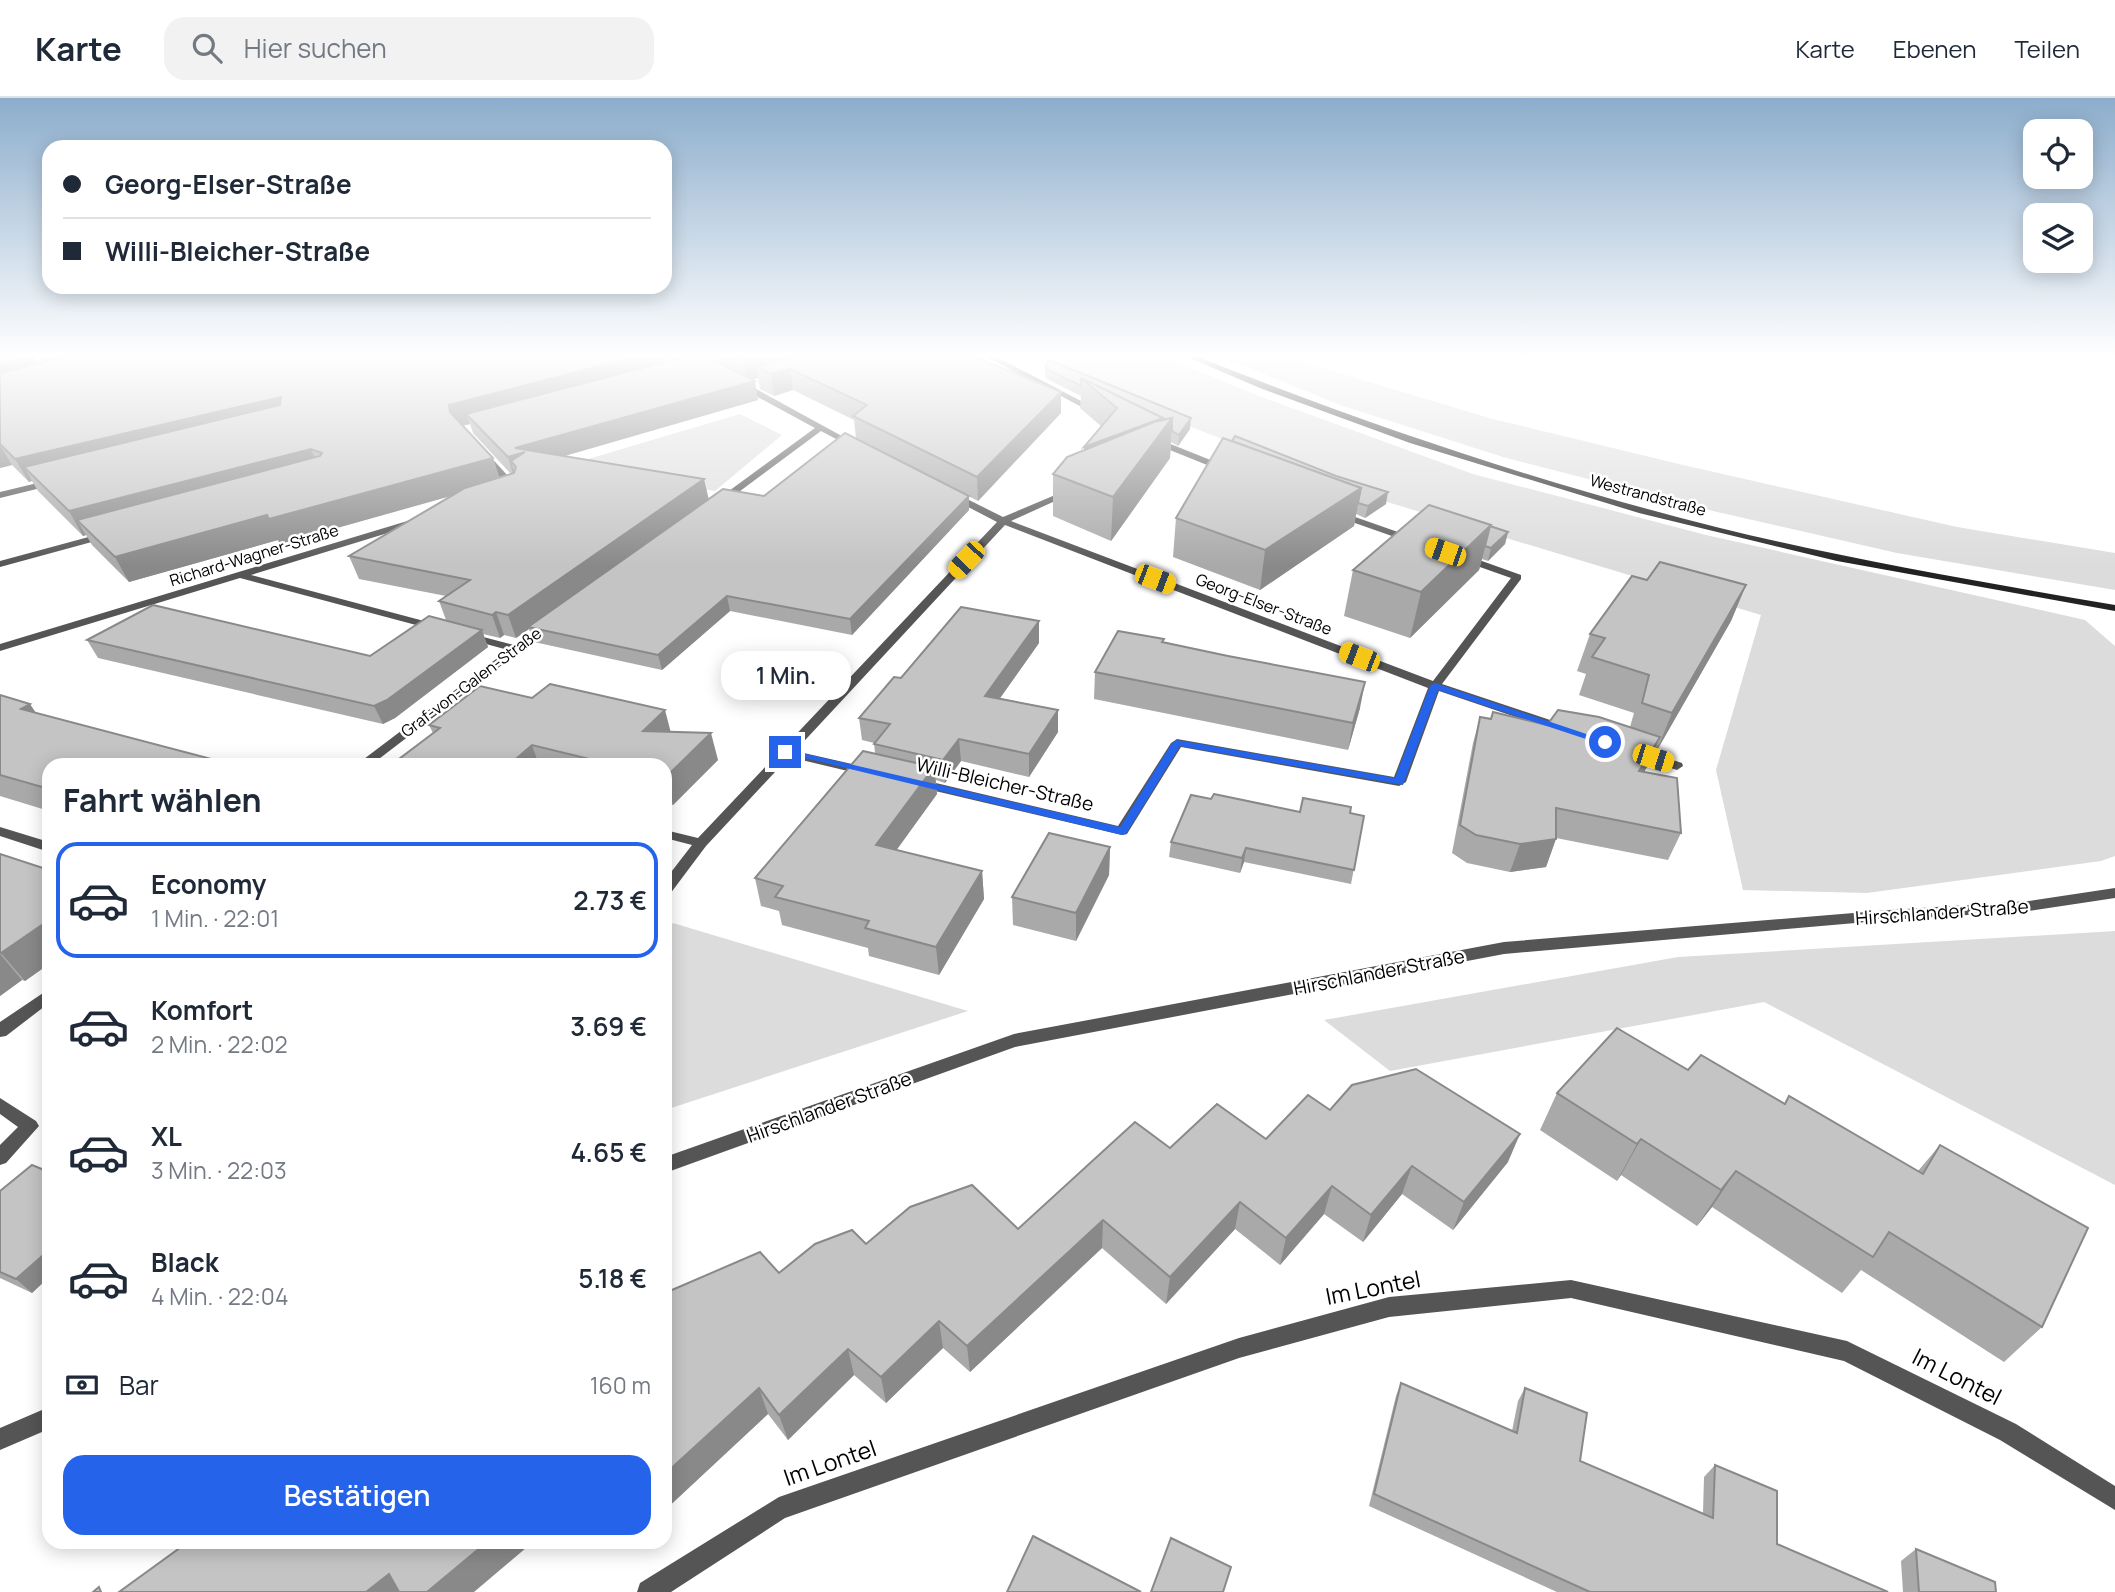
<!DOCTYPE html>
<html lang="de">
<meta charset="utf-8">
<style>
body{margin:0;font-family:Manrope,sans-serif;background:#f2f2f3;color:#1f2937;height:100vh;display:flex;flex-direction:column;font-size:26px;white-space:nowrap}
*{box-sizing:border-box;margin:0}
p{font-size:23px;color:#747a83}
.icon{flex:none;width:38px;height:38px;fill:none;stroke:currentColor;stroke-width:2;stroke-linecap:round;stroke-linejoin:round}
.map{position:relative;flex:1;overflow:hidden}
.side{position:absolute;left:42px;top:660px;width:630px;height:791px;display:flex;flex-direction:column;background:#fff;border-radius:21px;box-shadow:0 4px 18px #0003}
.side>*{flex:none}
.banner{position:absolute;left:42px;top:42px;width:630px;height:154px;border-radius:21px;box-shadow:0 4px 18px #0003;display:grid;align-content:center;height:154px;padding:0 21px;background:#fff}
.fabs{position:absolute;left:2023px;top:21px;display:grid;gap:14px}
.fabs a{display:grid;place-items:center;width:70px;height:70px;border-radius:14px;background:#fff;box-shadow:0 4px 18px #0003;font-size:35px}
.end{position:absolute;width:32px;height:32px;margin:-16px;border:9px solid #2563eb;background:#fff;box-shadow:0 0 0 4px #fff}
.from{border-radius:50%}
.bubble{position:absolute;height:49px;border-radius:21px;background:#fff;box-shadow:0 4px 18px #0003;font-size:23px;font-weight:600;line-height:49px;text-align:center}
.car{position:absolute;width:21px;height:42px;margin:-21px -10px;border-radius:9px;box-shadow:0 0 5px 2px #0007;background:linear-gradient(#f5c518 24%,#345 0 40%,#f5c518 0 76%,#345 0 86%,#f5c518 0)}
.banner b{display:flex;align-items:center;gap:24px;height:66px;font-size:26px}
.banner b+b{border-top:2px solid #e0e1e3}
.banner i{width:18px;height:18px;background:#1f2937}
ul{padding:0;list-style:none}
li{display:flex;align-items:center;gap:21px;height:116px;margin:0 14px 10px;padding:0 7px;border:4px solid transparent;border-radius:21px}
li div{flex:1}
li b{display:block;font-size:26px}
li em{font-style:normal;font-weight:600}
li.current{border-color:#2563eb}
li>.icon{width:63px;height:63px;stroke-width:1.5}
h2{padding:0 21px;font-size:32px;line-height:84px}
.pay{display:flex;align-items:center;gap:18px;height:77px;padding:0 21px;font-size:26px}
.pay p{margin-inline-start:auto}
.primary-button{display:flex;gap:14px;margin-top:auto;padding:14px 21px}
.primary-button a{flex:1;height:80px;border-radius:21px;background:#2563eb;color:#fff;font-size:28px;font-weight:600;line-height:80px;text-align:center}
header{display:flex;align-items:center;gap:42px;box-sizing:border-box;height:98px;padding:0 35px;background:#fff;border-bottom:2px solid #e0e1e3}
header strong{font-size:33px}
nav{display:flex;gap:38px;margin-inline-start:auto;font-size:24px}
.search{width:490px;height:63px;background:#f2f2f3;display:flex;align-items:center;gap:18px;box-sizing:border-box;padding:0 24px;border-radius:21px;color:#747a83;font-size:26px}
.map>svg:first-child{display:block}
.green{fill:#dcdcdc}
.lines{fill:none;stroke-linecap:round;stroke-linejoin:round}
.service{fill:#555;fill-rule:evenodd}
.minor{fill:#555;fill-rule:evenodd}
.tertiary{fill:#555;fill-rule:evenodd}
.secondary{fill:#222;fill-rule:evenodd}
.wall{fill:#a9a9a9;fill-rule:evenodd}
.shaded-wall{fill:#898989}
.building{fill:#c4c4c4;stroke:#898989;stroke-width:2}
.route{fill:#2563eb}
.labels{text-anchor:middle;stroke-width:5;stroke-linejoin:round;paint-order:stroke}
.far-street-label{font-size:16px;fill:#000;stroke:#fff}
.street-label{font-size:19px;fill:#000;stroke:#fff}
.near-street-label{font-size:23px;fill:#000;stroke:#fff}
</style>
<header>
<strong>Karte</strong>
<div class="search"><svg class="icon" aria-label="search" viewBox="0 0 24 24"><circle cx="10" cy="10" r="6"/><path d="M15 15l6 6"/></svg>Hier suchen</div>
<nav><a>Karte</a><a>Ebenen</a><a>Teilen</a></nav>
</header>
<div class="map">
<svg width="2115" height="1494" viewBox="0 0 2115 1494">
<rect width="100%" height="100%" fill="#fff"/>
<g class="green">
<polygon points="1035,258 1161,258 1259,298 1473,376 1706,437 2085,522 2115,548 2115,758 2101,763 1867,795 1743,792 1716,672 1761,517 1374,400 1186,327 1108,295"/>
<polygon points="1220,258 1283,258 1489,320 1683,367 1957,429 2115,455 2115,492 1897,455 1713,413 1503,359 1340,307"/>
<polygon points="740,316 782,337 715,393 620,377 534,377"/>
<polygon points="673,825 968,913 665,1012 665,836"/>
<polygon points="2115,833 2115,1087 1764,904 1390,973 1324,922 1678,859"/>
</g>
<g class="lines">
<g class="service">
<polygon points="54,381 57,382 57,386 0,400 0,394"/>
<polygon points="107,434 112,437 110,439 0,469 0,463"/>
</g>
<g class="minor">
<polygon points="985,258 995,258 1102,314 1095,316"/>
<polygon points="743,287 749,287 860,348 853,350 821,333 724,405 718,405 718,401 815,330 743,291"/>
<polygon points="1153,339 1228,369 1229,371 1222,373 1150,344 1150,340"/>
<polygon points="482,356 488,356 519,390 519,394 513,394 482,360"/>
<polygon points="1067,392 1075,394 1011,423 1433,583 1511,480 1460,462 1460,458 1468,458 1521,477 1521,481 1442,586 1571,629 1573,632 1571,635 1563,635 1439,593 1406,684 1399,688 1181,649 1127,736 1122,737 914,688 912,685 919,681 1118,728 1171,645 1177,641 1394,679 1428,590 1005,427 795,653 874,671 876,674 874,677 869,678 789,659 706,748 670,796 665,797 665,782 692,747 665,740 665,732 698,740 997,424 949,399 949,395 955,395 1003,419"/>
<polygon points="1338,413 1415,440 1417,442 1409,444 1335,418 1333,416"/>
<polygon points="414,421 419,424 417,426 251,477 439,527 439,531 431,531 240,480 0,553 0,546"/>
<polygon points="545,526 549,527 549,531 371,667 356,667 508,552 464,540 464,536 468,535 514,547"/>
<polygon points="1636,650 1682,665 1683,668 1677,672 1631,657 1630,654"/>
<polygon points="0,729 49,744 49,754 0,738"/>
<polygon points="49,891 49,905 6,938 0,939 0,924"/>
<polygon points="0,1000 36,1023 39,1028 6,1065 0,1067 0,1047 18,1029 0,1016"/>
<polygon points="1571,1182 1847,1243 2016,1326 2115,1388 2115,1412 2000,1342 1844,1263 1571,1200 1389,1219 1239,1260 785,1420 671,1494 637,1494 640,1485 779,1399 1239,1240 1389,1199"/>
</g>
<g class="tertiary">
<polygon points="2115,790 2115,800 2029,813 1890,822 1504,856 1015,949 665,1075 665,1059 1014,936 1504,844 1890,812 2029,803"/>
<polygon points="49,1309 49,1331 0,1352 0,1330"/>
</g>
<path class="secondary" d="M1185,258H1196C1367,327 1541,385 1720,430C1850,462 1982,484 2115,507V513L1837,463L1639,415L1410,345L1260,290Z"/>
</g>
<g class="wall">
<path d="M0,258L35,259L39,266L43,265L39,258H982V262L1061,315L978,403L856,340L854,322L793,292L774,298L760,291L758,280L753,282L758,302L565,358L708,401L764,398H969V412L852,537L730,513L662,572L534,544L529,531L516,540L504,537L500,540L483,536L488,549L395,620L383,626L98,560L87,542L370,558L446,522L439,503L446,498L359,481L349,458L452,397L280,446L278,442L129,484L92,447L86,437L83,438L38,393L32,383L29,384L12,367L0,370ZM663,259L670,263L664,265ZM717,259L718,264L711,261ZM470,326L473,335L511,376L499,380L493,360L462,328Z"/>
<polygon points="1049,262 1190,331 1178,348 1171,344 1170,360 1111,443 1053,418 1053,376 1084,353 1101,328 1080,310 1081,298 1049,282 1045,279 1045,268"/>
<polygon points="1223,340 1386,406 1365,420 1356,416 1354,428 1260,492 1173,459 1176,420"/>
<polygon points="1490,428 1508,434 1505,446 1488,463 1482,461 1479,472 1410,540 1344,518 1353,472"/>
<polygon points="1647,482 1746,487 1731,523 1656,654 1654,653 1644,674 1681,735 1668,762 1556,740 1546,769 1510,774 1467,765 1452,755 1473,645 1480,619 1491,620 1493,614 1547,627 1630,629 1634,615 1579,597 1586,576 1577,573 1590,536"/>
<polygon points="1039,545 1000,600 1058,612 1058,634 1029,679 961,663 945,685 936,682 937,696 896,752 982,773 984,801 939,877 869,858 868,850 782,827 779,813 761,808 755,780 875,655 874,645 862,642 859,620 901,580"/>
<polygon points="1164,545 1228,558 1360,610 1348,652 1094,601 1095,574"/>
<polygon points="0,597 49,667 49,713 0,698"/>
<polygon points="429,627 671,634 718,662 673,707 665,705 665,667 391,667 433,635"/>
<polygon points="1211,701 1300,714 1350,715 1364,718 1351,786 1244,764 1240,775 1169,759 1171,744"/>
<polygon points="1110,749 1109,777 1076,843 1013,827 1012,799"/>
<polygon points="0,756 49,772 49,866 25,883 22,882 0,898"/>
<polygon points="1688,972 1785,1005 1789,998 1918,1073 1940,1047 2042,1229 2004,1264 1861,1172 1842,1195 1712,1109 1697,1128 1621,1077 1617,1083 1540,1032 1557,995"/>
<polygon points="1330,1012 1508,1064 1453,1132 1402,1096 1363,1144 1324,1116 1280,1167 1235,1131 1166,1206 1102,1150 970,1274 943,1250 886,1305 854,1277 788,1342 768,1316 665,1412 779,1175 866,1146 1018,1131 1170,1050 1266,1041"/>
<polygon points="49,1074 49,1179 32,1195 0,1180 0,1093"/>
<polygon points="1401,1285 1512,1333 1518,1303 1525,1290 1580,1363 1703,1415 1704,1379 1715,1367 1777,1446 1888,1494 1557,1494 1369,1408 1396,1298"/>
<polygon points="1916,1451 1996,1494 1903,1494 1901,1463"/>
</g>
<g class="shaded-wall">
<polygon points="24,258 35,258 46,278 0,290 0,266"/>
<polygon points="638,258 663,258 666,273 466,316 470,326 457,329 450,314 449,307"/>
<polygon points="679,258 717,258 717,259 681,269"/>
<polygon points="758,258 837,258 790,271 793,292 774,298 771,277 757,269 758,280 747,283 744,262"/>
<polygon points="755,283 758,302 529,368 516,369 511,363 516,379 514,380 508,359 515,350"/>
<polygon points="1061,294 1061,315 978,403 977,379"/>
<polygon points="281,299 291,321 24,369 32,383 29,384 15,361"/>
<polygon points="1163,320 1172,320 1170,360 1111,443 1113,399 1083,382 1084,349"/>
<polygon points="1191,320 1190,331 1178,348 1179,337"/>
<polygon points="0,347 12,367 0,370"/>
<polygon points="311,351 321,374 77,422 86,437 83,438 69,413"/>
<polygon points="493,360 501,384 280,446 278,442 129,484 115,459 267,417"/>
<polygon points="704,381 709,402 528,529 529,531 516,540 508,517"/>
<polygon points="1361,390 1354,428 1260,492 1265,452"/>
<polygon points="1388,394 1386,406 1365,420 1368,408"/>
<polygon points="969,398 969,412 852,537 850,521"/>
<polygon points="1491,427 1479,472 1410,540 1421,494"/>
<polygon points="1508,434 1505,446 1488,463 1491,450"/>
<polygon points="1746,487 1731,523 1656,654 1672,615"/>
<polygon points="727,498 730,513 662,572 658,557"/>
<polygon points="496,514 504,537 500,540 492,517"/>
<polygon points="1039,523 1039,545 986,620 985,598"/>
<polygon points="482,532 488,549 395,620 383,626 374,608"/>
<polygon points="1365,584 1360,610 1348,652 1353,625"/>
<polygon points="30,606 48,633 21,611"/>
<polygon points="665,612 672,639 643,633"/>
<polygon points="1058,612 1058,634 1029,679 1029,656"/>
<polygon points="711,635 718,662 673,707 666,679"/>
<polygon points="1660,639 1649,666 1628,700 1639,673"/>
<polygon points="959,641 961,663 945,685 943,662"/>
<polygon points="532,647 539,667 509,667"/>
<polygon points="934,669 937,696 880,775 876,747"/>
<polygon points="1556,741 1546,769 1510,774 1520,746"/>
<polygon points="1110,749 1109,777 1076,843 1076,815"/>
<polygon points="1246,750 1244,764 1240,775 1242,760"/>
<polygon points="982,773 984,801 939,877 936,849"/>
<polygon points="49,822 49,866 25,883 1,855"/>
<polygon points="0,856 22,882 0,898"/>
<polygon points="1520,1036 1508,1064 1453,1132 1464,1104"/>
<polygon points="1641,1041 1621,1077 1617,1083 1637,1046"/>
<polygon points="1412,1068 1402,1096 1363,1144 1371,1117"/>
<polygon points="1736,1073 1712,1109 1697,1128 1721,1092"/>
<polygon points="1332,1088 1324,1116 1280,1167 1286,1140"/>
<polygon points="1240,1104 1235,1131 1166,1206 1170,1179"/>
<polygon points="1103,1122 1102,1150 970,1274 967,1248"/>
<polygon points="49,1152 49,1179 32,1195 16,1181"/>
<polygon points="939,1223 943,1250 886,1305 881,1279"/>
<polygon points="848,1251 854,1277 788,1342 779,1317"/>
<polygon points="759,1290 768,1316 665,1412 665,1376"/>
<polygon points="487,1444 533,1444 474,1494 427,1494"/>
<polygon points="389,1476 409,1494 366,1494"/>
</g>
<g class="building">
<polygon points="0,258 30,258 0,266"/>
<polygon points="68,258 638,258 449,307 450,314 493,360 269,421 267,417 115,459 77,422 320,358 322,355 311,351 69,413 24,369 280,307 281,299 15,361 0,346 0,275"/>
<polygon points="688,258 706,258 755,283 515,350 704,381 508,517 496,514 492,517 439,503 470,482 349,458 465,390 514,375 516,369 511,363 525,354 508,359 466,316"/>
<polygon points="736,258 758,258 744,262"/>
<polygon points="796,258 973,258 1061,294 977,379 853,318 867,307 790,271 770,276 757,269"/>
<polygon points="1049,262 1191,320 1179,337 1172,333 1172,320 1162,322 1163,320 1081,280 1081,288 1049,272 1045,268"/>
<polygon points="1081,280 1163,320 1084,349 1117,310"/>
<polygon points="1172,320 1113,399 1053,376 1067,359 1154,324"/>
<polygon points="845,335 969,398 850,521 727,498 658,557 528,529 723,391 764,398"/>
<polygon points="1235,338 1336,378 1388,394 1368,408 1358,405 1361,390 1232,343"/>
<polygon points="1223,340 1361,390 1265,452 1176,420"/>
<polygon points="1429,407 1491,427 1421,494 1353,472"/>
<polygon points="1490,428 1508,434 1491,450 1485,448"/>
<polygon points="1660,464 1746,487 1672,615 1642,605 1649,577 1592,559 1605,540 1590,536 1632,478 1647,482"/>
<polygon points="153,507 370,558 429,518 482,532 387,602 374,608 87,542"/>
<polygon points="961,509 1039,523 985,598 1058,612 1029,656 959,641 943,662 874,646 890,626 859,620 894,579 901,580"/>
<polygon points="1118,533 1164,541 1162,544 1228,558 1365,584 1353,625 1095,574"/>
<polygon points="550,586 665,612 643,633 711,635 666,679 665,667 614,667 532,647 509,667 391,667 440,630 429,627 480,588 532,600"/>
<polygon points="0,597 30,606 21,611 234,667 49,667 49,691 0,677"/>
<polygon points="1558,612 1599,619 1660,639 1639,673 1677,680 1681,735 1556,710 1556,741 1520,746 1476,737 1460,727 1480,619 1491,621 1493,614 1547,627"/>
<polygon points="863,653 934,669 876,747 982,773 936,849 865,830 869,823 775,799 783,788 755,780"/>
<polygon points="1214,696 1300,714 1303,700 1351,709 1350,715 1364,718 1354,772 1246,750 1242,760 1171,744 1191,697 1211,701"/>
<polygon points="1049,735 1110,749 1076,815 1012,799"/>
<polygon points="0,756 49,772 49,822 1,855 0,854"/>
<polygon points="1617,930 1688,972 1701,957 1785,1006 1789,998 1923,1076 1940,1047 2088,1130 2042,1229 1889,1134 1873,1159 1736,1073 1721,1092 1641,1041 1637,1046 1557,995"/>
<polygon points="1416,971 1520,1036 1464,1104 1412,1068 1371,1117 1332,1088 1286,1140 1240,1104 1170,1179 1103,1122 967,1248 939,1223 881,1279 848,1251 779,1317 759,1290 665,1376 665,1195 760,1154 779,1175 815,1146 852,1132 866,1146 910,1109 972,1087 1018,1131 1135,1024 1170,1050 1217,1006 1266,1041 1308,997 1330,1012 1352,987"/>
<polygon points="32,1067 49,1074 49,1152 16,1181 0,1174 0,1093"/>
<polygon points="1401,1285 1517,1335 1525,1290 1587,1315 1580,1363 1713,1420 1715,1367 1777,1393 1777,1446 1888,1494 1590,1494 1374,1396"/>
<polygon points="1033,1438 1141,1494 1007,1494"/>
<polygon points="1171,1440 1231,1469 1223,1494 1151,1494"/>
<polygon points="188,1444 487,1444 427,1494 399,1494 389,1476 366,1494 119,1494"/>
<polygon points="1916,1451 1995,1484 1996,1494 1919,1494"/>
<polygon points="99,1489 101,1494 93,1494"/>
</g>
<linearGradient id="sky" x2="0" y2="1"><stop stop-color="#8cadcc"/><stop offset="0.55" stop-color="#fff"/><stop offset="1" stop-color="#fff" stop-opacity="0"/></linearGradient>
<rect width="2115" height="468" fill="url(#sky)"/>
<polygon class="route" points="1435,585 1610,644 1601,646 1438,592 1403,687 1180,648 1126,736 1122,737 780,654 785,651 1120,729 1172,645 1177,642 1395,680 1430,588"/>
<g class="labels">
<g class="far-street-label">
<text transform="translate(1648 397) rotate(15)" y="6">Westrandstraße</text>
<text transform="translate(254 457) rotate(-17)" y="6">Richard-Wagner-Straße</text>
<text transform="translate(1264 506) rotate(21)" y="6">Georg-Elser-Straße</text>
<text transform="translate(471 584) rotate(-37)" y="6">Graf-von-Galen-Straße</text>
</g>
<g class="street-label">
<text transform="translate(1005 686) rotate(13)" y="7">Willi-Bleicher-Straße</text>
<text transform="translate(1942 814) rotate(-4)" y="7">Hirschlander Straße</text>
<text transform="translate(1379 874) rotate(-11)" y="7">Hirschlander Straße</text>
<text transform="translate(829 1009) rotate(-20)" y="7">Hirschlander Straße</text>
</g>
<g class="near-street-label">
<text transform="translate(1373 1190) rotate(-11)" y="8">Im Lontel</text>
<text transform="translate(1957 1279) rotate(27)" y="8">Im Lontel</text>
<text transform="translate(830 1365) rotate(-19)" y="8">Im Lontel</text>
</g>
</g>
</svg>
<div class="fabs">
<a><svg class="icon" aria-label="locate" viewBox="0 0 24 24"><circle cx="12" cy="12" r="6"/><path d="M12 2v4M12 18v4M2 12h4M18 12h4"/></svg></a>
<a><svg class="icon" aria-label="layers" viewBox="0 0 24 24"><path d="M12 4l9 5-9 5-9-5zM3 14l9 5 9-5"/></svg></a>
</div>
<i class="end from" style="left:1605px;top:644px"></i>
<i class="end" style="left:785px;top:654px"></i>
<div class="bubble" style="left:721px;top:553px;width:130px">1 Min.</div>
<i class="car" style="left:1445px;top:454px;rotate:289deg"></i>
<i class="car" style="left:966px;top:462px;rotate:223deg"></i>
<i class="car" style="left:1155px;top:481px;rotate:111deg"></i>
<i class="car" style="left:1359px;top:559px;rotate:291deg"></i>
<i class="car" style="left:1653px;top:660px;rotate:108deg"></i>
<div class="banner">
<b><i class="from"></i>Georg-Elser-Straße</b>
<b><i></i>Willi-Bleicher-Straße</b>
</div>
<section class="side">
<h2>Fahrt wählen</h2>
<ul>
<li class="current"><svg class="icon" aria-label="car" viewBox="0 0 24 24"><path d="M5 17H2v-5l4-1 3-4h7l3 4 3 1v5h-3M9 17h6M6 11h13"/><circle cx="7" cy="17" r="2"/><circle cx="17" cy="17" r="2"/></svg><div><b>Economy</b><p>1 Min. · 22:01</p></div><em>2.73 €</em></li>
<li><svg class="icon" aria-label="car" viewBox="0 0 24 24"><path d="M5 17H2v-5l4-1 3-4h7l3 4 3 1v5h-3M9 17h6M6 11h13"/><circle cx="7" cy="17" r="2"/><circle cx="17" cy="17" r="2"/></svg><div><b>Komfort</b><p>2 Min. · 22:02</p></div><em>3.69 €</em></li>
<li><svg class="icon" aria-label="car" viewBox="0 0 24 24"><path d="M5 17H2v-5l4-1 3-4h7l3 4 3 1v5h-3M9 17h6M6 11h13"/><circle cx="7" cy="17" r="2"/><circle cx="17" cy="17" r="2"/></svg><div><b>XL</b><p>3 Min. · 22:03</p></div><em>4.65 €</em></li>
<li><svg class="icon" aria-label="car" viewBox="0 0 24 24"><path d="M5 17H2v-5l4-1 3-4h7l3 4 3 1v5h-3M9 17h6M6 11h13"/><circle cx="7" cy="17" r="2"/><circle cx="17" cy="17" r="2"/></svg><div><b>Black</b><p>4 Min. · 22:04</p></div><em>5.18 €</em></li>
</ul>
<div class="pay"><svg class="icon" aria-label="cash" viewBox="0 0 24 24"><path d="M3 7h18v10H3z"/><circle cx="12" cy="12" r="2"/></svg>Bar<p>160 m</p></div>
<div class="primary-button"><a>Bestätigen</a></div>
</section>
</div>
